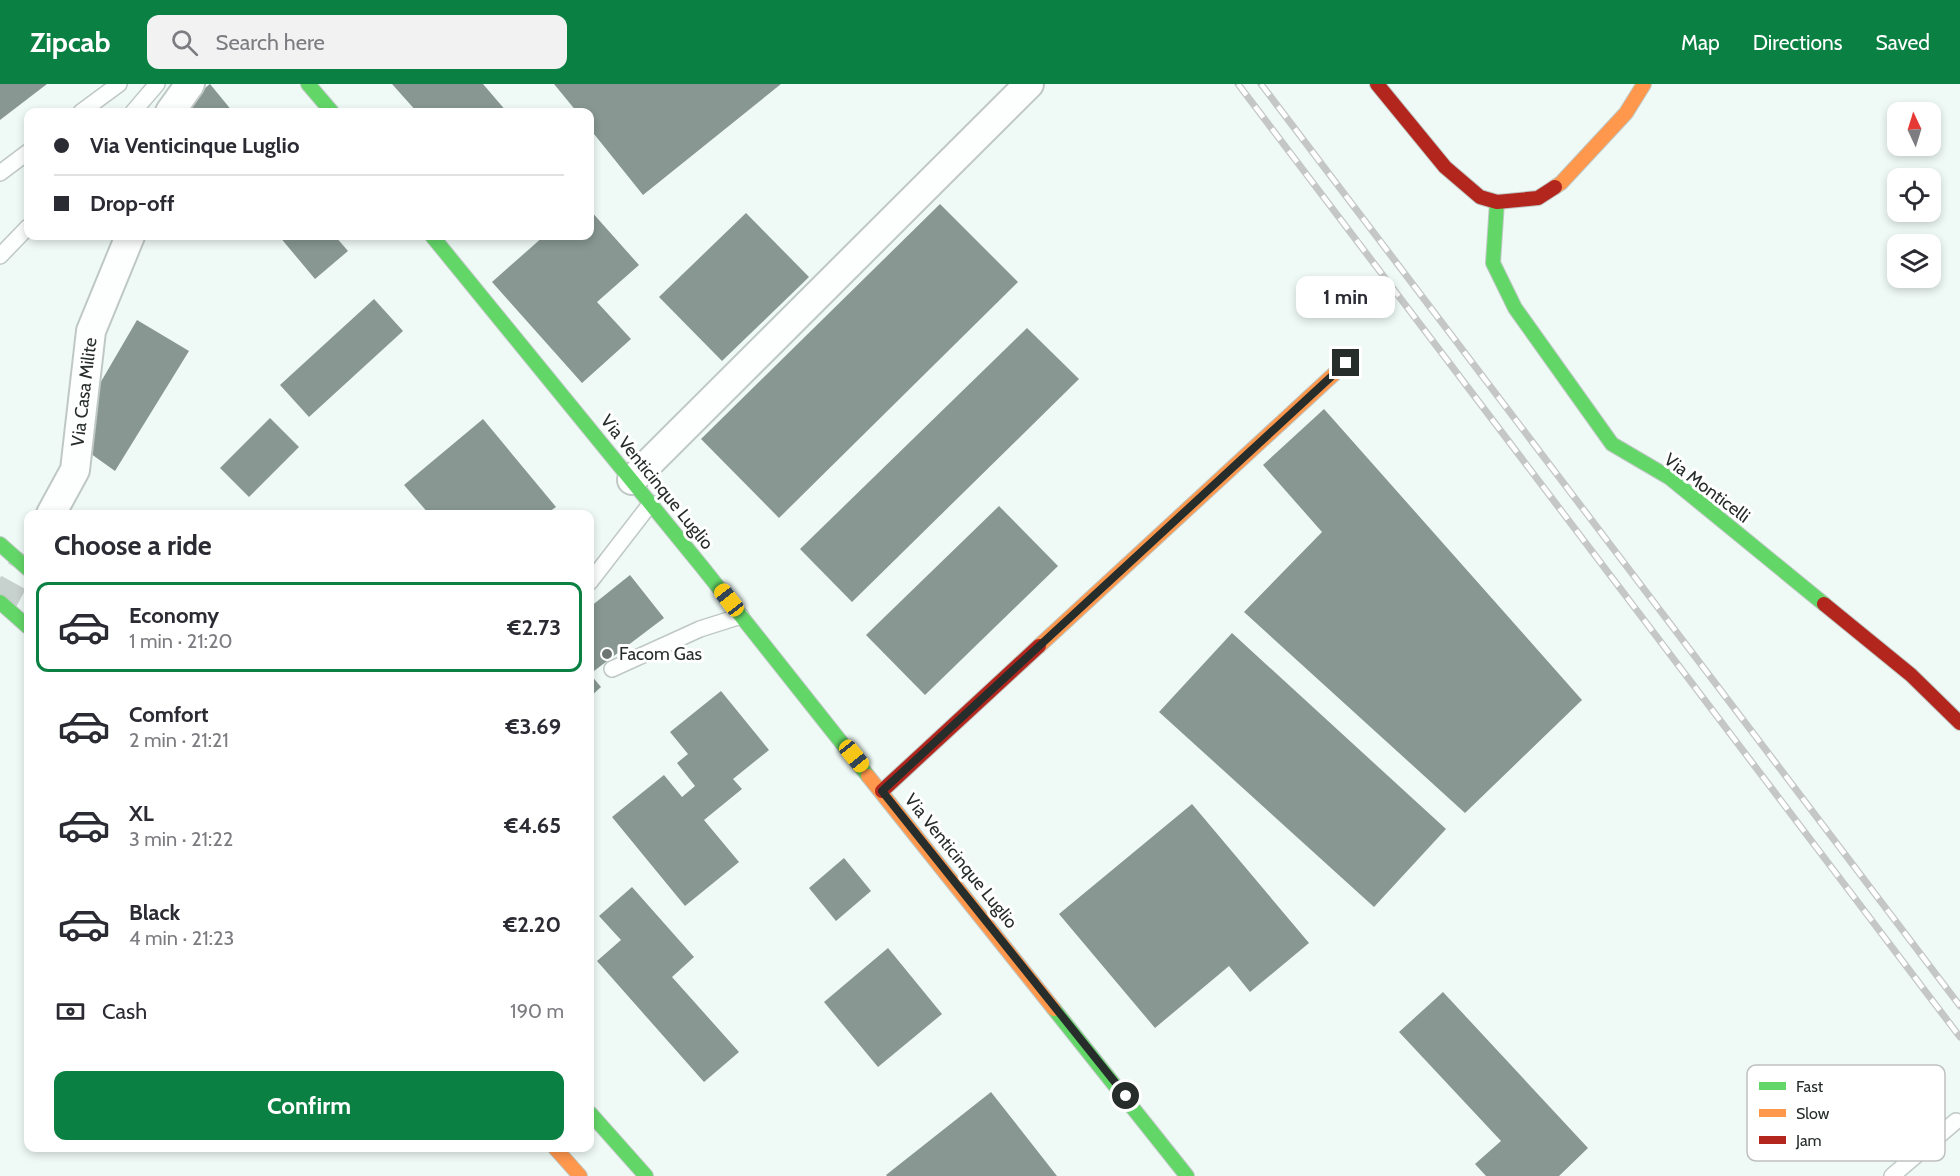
<!DOCTYPE html>
<meta charset="utf-8">
<style>
body{margin:0;font-family:Cabin,sans-serif;background:#f2f2f3;color:#2b2b33;height:100vh;display:flex;flex-direction:column;font-size:22px;white-space:nowrap}
*{box-sizing:border-box;margin:0}
p{font-size:20px;color:#7c7c81}
.icon{flex:none;width:33px;height:33px;fill:none;stroke:currentColor;stroke-width:2;stroke-linecap:round;stroke-linejoin:round}
.map{position:relative;flex:1;overflow:hidden}
.drawer{position:absolute;left:24px;top:426px;width:570px;height:642px;display:flex;flex-direction:column;background:#fff;border-radius:12px;box-shadow:0 3px 9px #0003}
.drawer>*{flex:none}
.hud{position:absolute;left:24px;top:24px;width:570px;height:132px;border-radius:12px;box-shadow:0 3px 9px #0003;display:grid;align-content:center;height:132px;padding:0 30px;background:#fff}
.needle{width:39px;rotate:356deg}
.controls{position:absolute;left:1887px;top:18px;display:grid;gap:12px}
.controls a{display:grid;place-items:center;width:54px;height:54px;border-radius:12px;background:#fff;box-shadow:0 3px 9px #0003;font-size:30px}
.end{position:absolute;width:27px;height:27px;margin:-14px;border:8px solid #262d2a;background:#fff;box-shadow:0 0 0 3px #fff}
.from{border-radius:50%}
.bubble{position:absolute;height:42px;border-radius:12px;background:#fff;box-shadow:0 3px 9px #0003;font-size:20px;font-weight:700;line-height:42px;text-align:center}
.car{position:absolute;width:18px;height:36px;margin:-18px -9px;border-radius:8px;box-shadow:0 0 4px 2px #0007;background:linear-gradient(#f5c518 24%,#345 0 40%,#f5c518 0 76%,#345 0 86%,#f5c518 0)}
.hud b{display:flex;align-items:center;gap:21px;height:57px;font-size:22px}
.hud b+b{border-top:2px solid #e1e1e2}
.hud i{width:15px;height:15px;background:#2b2b33}
ul{padding:0;list-style:none}
li{display:flex;align-items:center;gap:18px;height:90px;margin:0 12px 9px;padding:0 18px;border:3px solid transparent;border-radius:12px}
li div{flex:1}
li b{display:block;font-size:22px}
li em{font-style:normal;font-weight:700}
li.on{border-color:#0b8043}
li>.icon{width:54px;height:54px;stroke-width:1.5}
h2{padding:0 30px;font-size:27px;line-height:72px}
.pay{display:flex;align-items:center;gap:15px;height:66px;padding:0 30px;font-size:22px}
.pay p{margin-inline-start:auto}
.button{display:flex;gap:12px;margin-top:auto;padding:12px 30px}
.button a{flex:1;height:69px;border-radius:12px;background:#0b8043;color:#fff;font-size:24px;font-weight:700;line-height:69px;text-align:center}
header{display:flex;align-items:center;gap:36px;box-sizing:border-box;height:84px;padding:0 30px;background:#0b8043;color:#fff}
header strong{font-size:28px}
nav{display:flex;gap:33px;margin-inline-start:auto;font-size:21px}
.search{width:420px;height:54px;background:#f2f2f3;display:flex;align-items:center;gap:15px;box-sizing:border-box;padding:0 21px;border-radius:12px;color:#7c7c81;font-size:22px}
.map>svg:first-child{display:block}
.building{fill:#889792}
.lines{fill:none;stroke-linecap:round;stroke-linejoin:round}
.street-tunnel{stroke:#c7d1cd;stroke-width:28;stroke-dasharray:28 14;stroke-linecap:butt}
.lane-casing{stroke:#bfc8c4;stroke-width:18}
.street-casing{stroke:#bfc8c4;stroke-width:32}
.fast-casing{stroke:#bfc8c4;stroke-width:16}
.slow-casing{stroke:#bfc8c4;stroke-width:16}
.jam-casing{stroke:#bfc8c4;stroke-width:16}
.lane{stroke:#fdfefe;stroke-width:15}
.street{stroke:#fdfefe;stroke-width:28}
.fast{stroke:#63d668;stroke-width:14}
.slow{stroke:#ff974d;stroke-width:14}
.jam{stroke:#b3261e;stroke-width:14}
.rail-casing{stroke:#c4c7c6;stroke-width:7}
.rail{stroke:#fff;stroke-width:4.5;stroke-dasharray:14;stroke-linecap:butt}
.route{stroke:#262d2a;stroke-width:8}
.poi-dot{fill:#6c7571;stroke:#fff;stroke-width:2}
.labels{text-anchor:middle;stroke-width:6;stroke-linejoin:round;paint-order:stroke}
.street-label{font-size:18px;fill:#262d2a;stroke:#fff}
.poi-label{font-size:18px;fill:#262d2a;stroke:#fff;text-anchor:start}
.key{fill:#fff;stroke:#bec0bf;stroke-width:1.5}
.key-label{font-size:16px;fill:#262d2a}
</style>
<header>
<strong>Zipcab</strong>
<div class="search"><svg class="icon" aria-label="search" viewBox="0 0 24 24"><circle cx="10" cy="10" r="6"/><path d="M15 15l6 6"/></svg>Search here</div>
<nav><a>Map</a><a>Directions</a><a>Saved</a></nav>
</header>
<div class="map">
<svg width="1960" height="1092" viewBox="0 0 1960 1092">
<rect width="100%" height="100%" fill="#effaf6"/>
<g class="building">
<polygon points="0,0 47,0 0,36"/>
<polygon points="210,0 233,28 179,28 183,22"/>
<polygon points="392,0 483,0 507,28 417,28"/>
<polygon points="554,0 781,0 643,111 590,45 590,28 577,28"/>
<polygon points="940,120 1018,198 779,434 701,355"/>
<polygon points="590,126 639,181 597,218 631,255 582,299 492,198 544,152 590,152"/>
<polygon points="746,129 809,193 722,277 659,213"/>
<polygon points="279,152 335,152 348,167 315,195"/>
<polygon points="374,215 403,247 309,333 280,301"/>
<polygon points="137,236 189,267 115,387 80,362 85,325"/>
<polygon points="1027,244 1079,295 852,518 800,465"/>
<polygon points="1324,325 1582,616 1465,729 1244,528 1322,448 1263,381"/>
<polygon points="270,334 299,363 249,413 220,384"/>
<polygon points="483,335 556,423 546,430 429,430 404,401"/>
<polygon points="999,422 1058,482 925,611 866,551"/>
<polygon points="630,491 664,534 590,590 601,603 590,613 590,523"/>
<polygon points="1232,549 1446,745 1374,823 1159,628"/>
<polygon points="721,607 769,666 733,695 742,705 704,736 739,778 685,822 612,733 664,691 682,713 695,702 677,679 688,670 670,648"/>
<polygon points="1192,720 1309,859 1250,908 1229,882 1155,944 1059,830"/>
<polygon points="844,774 871,807 836,837 809,804"/>
<polygon points="632,803 694,873 672,893 739,968 704,998 597,877 621,856 599,832"/>
<polygon points="888,864 942,930 878,983 824,918"/>
<polygon points="1443,908 1588,1064 1559,1092 1486,1092 1475,1080 1501,1057 1399,948"/>
<polygon points="991,1008 1057,1092 887,1092 886,1091"/>
</g>
<g class="lines">
<polyline class="street-tunnel" points="0,523 28,472"/>
<defs>
<g id="lane">
<polyline points="81,28 119,0"/>
<polyline points="133,28 157,0"/>
<polyline points="0,89 28,68"/>
<polyline points="0,172 28,143"/>
<polyline points="590,498 651,419"/>
<polyline points="612,585 700,545 741,532"/>
<polyline points="1892,1092 1956,1037"/>
</g>
<g id="street">
<polyline points="170,28 190,0"/>
<polyline points="632,396 1029,0"/>
<polyline points="51,430 75,386 91,247 130,152"/>
</g>
<g id="fast">
<polyline points="308,0 332,28"/>
<polyline points="1497,118 1493,179 1515,224 1612,360 1670,394 1824,520"/>
<polyline points="432,152 703,484 868,692"/>
<polyline points="0,460 28,485"/>
<polyline points="0,518 28,543"/>
<polyline points="1054,925 1187,1092"/>
<polyline points="590,1029 646,1092"/>
</g>
<g id="slow">
<polyline points="1555,103 1561,99 1626,29 1644,0"/>
<polyline points="1039,562 1346,279"/>
<polyline points="868,692 1054,925"/>
<polyline points="555,1064 580,1092"/>
</g>
<g id="jam">
<polyline points="1377,0 1445,83 1480,113 1497,118 1538,114 1555,103"/>
<polyline points="1824,520 1911,591 1960,639"/>
<polyline points="882,707 1039,562"/>
</g>
</defs>
<use href="#lane" class="lane-casing"/>
<use href="#street" class="street-casing"/>
<use href="#fast" class="fast-casing"/>
<use href="#slow" class="slow-casing"/>
<use href="#jam" class="jam-casing"/>
<use href="#lane" class="lane"/>
<use href="#street" class="street"/>
<use href="#fast" class="fast"/>
<use href="#slow" class="slow"/>
<use href="#jam" class="jam"/>
<defs>
<g id="rail">
<polyline points="1238,0 1960,953"/>
<polyline points="1261,0 1960,922"/>
</g>
</defs>
<use href="#rail" class="rail-casing"/>
<use href="#rail" class="rail"/>
</g>
<g class="lines">
<polyline class="route" points="1126,1012 882,707 1346,279"/>
</g>
<circle class="poi-dot" cx="607" cy="570" r="6"/>
<g class="labels">
<g class="street-label">
<text transform="translate(84 308) rotate(-83)" y="6">Via Casa Milite</text>
<text transform="translate(657 398) rotate(51)" y="6">Via Venticinque Luglio</text>
<text transform="translate(1707 404) rotate(37)" y="6">Via Monticelli</text>
<text transform="translate(961 777) rotate(51)" y="6">Via Venticinque Luglio</text>
</g>
<g class="poi-label">
<text x="619" y="576">Facom Gas</text>
</g>
</g>
<rect x="1747" y="981" width="198" height="96" rx="9" class="key"/>
<rect x="1759" y="998" width="27" height="8" fill="#63d668"/>
<rect x="1759" y="1025" width="27" height="8" fill="#ff974d"/>
<rect x="1759" y="1052" width="27" height="8" fill="#b3261e"/>
<g class="key-label">
<text x="1796" y="1008">Fast</text>
<text x="1796" y="1035">Slow</text>
<text x="1796" y="1062">Jam</text>
</g>
</svg>
<div class="controls">
<a><svg class="needle" viewBox="-14 -14 28 28"><path d="M0-13l5 13h-10z" fill="#e53935"/><path d="M0 13l5-13h-10z" fill="#7c7c81"/></svg></a>
<a><svg class="icon" aria-label="locate" viewBox="0 0 24 24"><circle cx="12" cy="12" r="6"/><path d="M12 2v4M12 18v4M2 12h4M18 12h4"/></svg></a>
<a><svg class="icon" aria-label="layers" viewBox="0 0 24 24"><path d="M12 4l9 5-9 5-9-5zM3 14l9 5 9-5"/></svg></a>
</div>
<i class="end from" style="left:1126px;top:1012px"></i>
<i class="end" style="left:1346px;top:279px"></i>
<div class="bubble" style="left:1296px;top:192px;width:99px">1 min</div>
<i class="car" style="left:729px;top:516px;rotate:322deg"></i>
<i class="car" style="left:854px;top:672px;rotate:141deg"></i>
<div class="hud">
<b><i class="from"></i>Via Venticinque Luglio</b>
<b><i></i>Drop-off</b>
</div>
<section class="drawer">
<h2>Choose a ride</h2>
<ul>
<li class="on"><svg class="icon" aria-label="car" viewBox="0 0 24 24"><path d="M5 17H2v-5l4-1 3-4h7l3 4 3 1v5h-3M9 17h6M6 11h13"/><circle cx="7" cy="17" r="2"/><circle cx="17" cy="17" r="2"/></svg><div><b>Economy</b><p>1 min · 21:20</p></div><em>€2.73</em></li>
<li><svg class="icon" aria-label="car" viewBox="0 0 24 24"><path d="M5 17H2v-5l4-1 3-4h7l3 4 3 1v5h-3M9 17h6M6 11h13"/><circle cx="7" cy="17" r="2"/><circle cx="17" cy="17" r="2"/></svg><div><b>Comfort</b><p>2 min · 21:21</p></div><em>€3.69</em></li>
<li><svg class="icon" aria-label="car" viewBox="0 0 24 24"><path d="M5 17H2v-5l4-1 3-4h7l3 4 3 1v5h-3M9 17h6M6 11h13"/><circle cx="7" cy="17" r="2"/><circle cx="17" cy="17" r="2"/></svg><div><b>XL</b><p>3 min · 21:22</p></div><em>€4.65</em></li>
<li><svg class="icon" aria-label="car" viewBox="0 0 24 24"><path d="M5 17H2v-5l4-1 3-4h7l3 4 3 1v5h-3M9 17h6M6 11h13"/><circle cx="7" cy="17" r="2"/><circle cx="17" cy="17" r="2"/></svg><div><b>Black</b><p>4 min · 21:23</p></div><em>€2.20</em></li>
</ul>
<div class="pay"><svg class="icon" aria-label="cash" viewBox="0 0 24 24"><path d="M3 7h18v10H3z"/><circle cx="12" cy="12" r="2"/></svg>Cash<p>190 m</p></div>
<div class="button"><a>Confirm</a></div>
</section>
</div>
